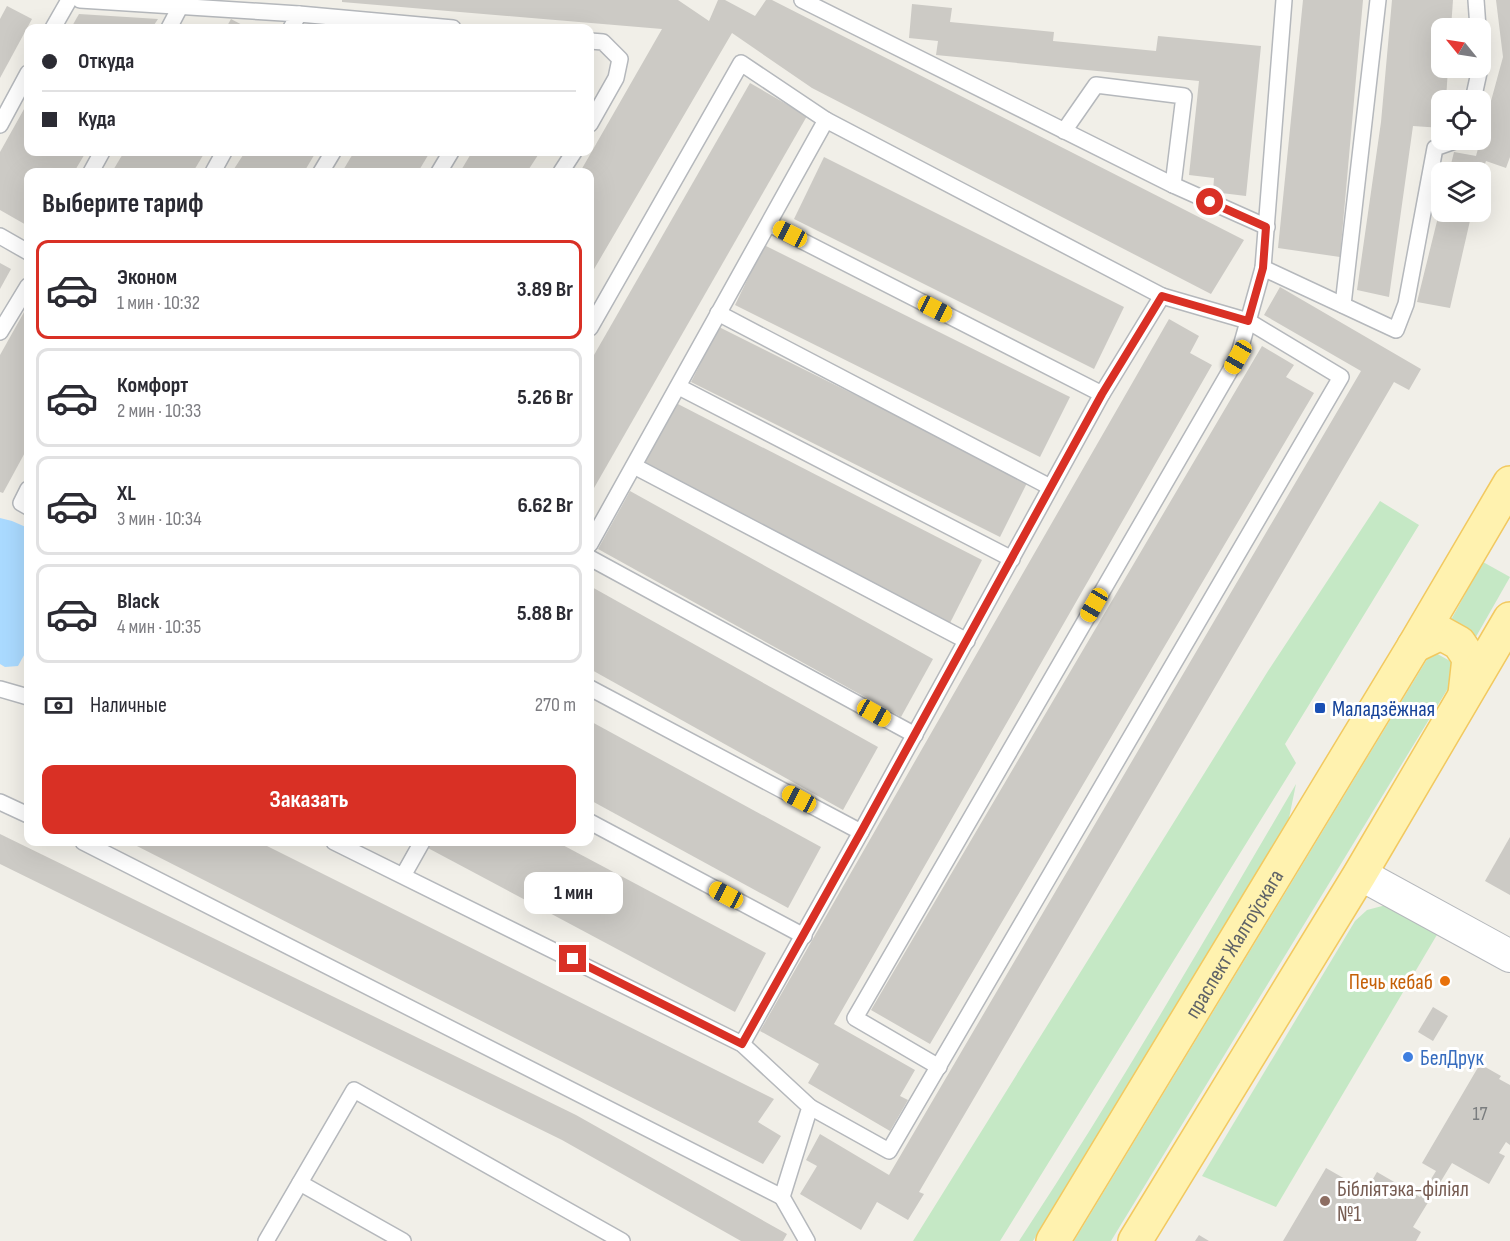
<!DOCTYPE html>
<html lang="ru">
<meta charset="utf-8">
<style>
body{margin:0;font-family:"Sofia Sans Condensed",sans-serif;background:#f2f2f3;color:#2b2b33;height:100vh;display:flex;flex-direction:column;font-size:22px;white-space:nowrap}
*{box-sizing:border-box;margin:0}
p{font-size:20px;color:#7c7c81}
.icon{flex:none;width:33px;height:33px;fill:none;stroke:currentColor;stroke-width:2;stroke-linecap:round;stroke-linejoin:round}
.map{position:relative;flex:1;overflow:hidden}
.side{position:absolute;left:24px;top:168px;width:570px;height:678px;display:flex;flex-direction:column;background:#fff;border-radius:12px;box-shadow:0 6px 24px #0002}
.side>*{flex:none}
.guide{position:absolute;left:24px;top:24px;width:570px;height:132px;border-radius:12px;box-shadow:0 6px 24px #0002;display:grid;align-content:center;height:132px;padding:0 18px;background:#fff}
.needle{width:39px;rotate:300deg}
.tools{position:absolute;left:1431px;top:18px;display:grid;gap:12px}
.tools a{display:grid;place-items:center;width:60px;height:60px;border-radius:12px;background:#fff;box-shadow:0 6px 24px #0002;font-size:30px}
.end{position:absolute;width:27px;height:27px;margin:-14px;border:8px solid #d93025;background:#fff;box-shadow:0 0 0 3px #fff}
.from{border-radius:50%}
.bubble{position:absolute;height:42px;border-radius:12px;background:#fff;box-shadow:0 6px 24px #0002;font-size:20px;font-weight:700;line-height:42px;text-align:center}
.car{position:absolute;width:18px;height:36px;margin:-18px -9px;border-radius:8px;box-shadow:0 0 4px 2px #0007;background:linear-gradient(#f5c518 24%,#345 0 40%,#f5c518 0 76%,#345 0 86%,#f5c518 0)}
.guide b{display:flex;align-items:center;gap:21px;height:57px;font-size:22px}
.guide b+b{border-top:2px solid #e1e1e2}
.guide i{width:15px;height:15px;background:#2b2b33}
ul{padding:0;list-style:none}
li{display:flex;align-items:center;gap:18px;height:99px;margin:0 12px 9px;padding:0 6px;border:3px solid #e1e1e2;border-radius:12px}
li div{flex:1}
li b{display:block;font-size:22px}
li em{font-style:normal;font-weight:700}
li.on{border-color:#d93025}
li>.icon{width:54px;height:54px;stroke-width:1.5}
h2{padding:0 18px;font-size:27px;line-height:72px}
.pay{display:flex;align-items:center;gap:15px;height:66px;padding:0 18px;font-size:22px}
.pay p{margin-inline-start:auto}
.primary-button{display:flex;gap:12px;margin-top:auto;padding:12px 18px}
.primary-button a{flex:1;height:69px;border-radius:12px;background:#d93025;color:#fff;font-size:24px;font-weight:700;line-height:69px;text-align:center}
.map>svg:first-child{display:block}
.green{fill:#c5e8c5}
.water{fill:#aadaff}
.building{fill:#cccac5}
.lines{fill:none;stroke-linecap:round;stroke-linejoin:round}
.service-casing{stroke:#b5b8bc;stroke-width:18}
.minor-casing{stroke:#b5b8bc;stroke-width:34}
.primary-casing{stroke:#f2c960;stroke-width:36}
.service{stroke:#fff;stroke-width:15}
.minor{stroke:#fff;stroke-width:32}
.primary{stroke:#fff2af;stroke-width:33}
.route{stroke:#d93025;stroke-width:8}
.transit-dot{fill:#1a4fb4;stroke:#fff;stroke-width:2}
.food-dot{fill:#e8710a;stroke:#fff;stroke-width:2}
.shop-dot{fill:#3f7fe0;stroke:#fff;stroke-width:2}
.education-dot{fill:#8d6e63;stroke:#fff;stroke-width:2}
.labels{text-anchor:middle;stroke-width:6;stroke-linejoin:round;paint-order:stroke}
.number-label{font-size:20px;fill:#7a7d7f}
.transit-label{font-size:22px;fill:#164399;stroke:#fff;text-anchor:start}
.street-label{font-size:22px;fill:#5f6368;stroke:#fff}
.food-label{font-size:22px;fill:#c56008;stroke:#fff;text-anchor:end}
.shop-label{font-size:22px;fill:#366cbe;stroke:#fff;text-anchor:start}
.education-label{font-size:22px;fill:#785e54;stroke:#fff;text-anchor:start}
</style>
<div class="map">
<svg width="1510" height="1241" viewBox="0 0 1510 1241">
<rect width="100%" height="100%" fill="#f1efe8"/>
<g class="green">
<polygon points="1380,501 1419,525 1285,744 1296,763 1000,1241 913,1241 1268,671"/>
<polygon points="1483,562 1510,577 1473,642 1447,627"/>
<polygon points="1432,651 1461,667 1111,1241 1074,1241"/>
<path d="M1296,784L1288,823L1189,989L1033,1241H1019C1117,1092 1206,938 1296,784Z"/>
<polygon points="1386,905 1438,933 1276,1207 1202,1176 1355,921 1367,910"/>
</g>
<polygon class="water" points="0,518 12,521 28,528 28,648 18,666 5,667 0,664"/>
<g class="building">
<polygon points="342,0 678,0 709,21 718,0 725,0 755,16 766,0 772,0 1244,240 1211,294 812,88 732,33 590,276 590,172 580,172 662,29 342,2"/>
<polygon points="1303,0 1363,0 1340,257 1278,248"/>
<polygon points="1392,0 1453,0 1451,28 1442,28 1442,68 1448,68 1446,100 1442,100 1442,128 1413,126 1389,297 1357,290 1381,122"/>
<polygon points="1496,0 1510,0 1510,157 1506,168 1486,161 1482,172 1449,172 1454,152 1476,156 1503,57"/>
<polygon points="912,4 952,8 950,22 1054,32 1053,41 1156,51 1158,36 1261,46 1246,196 1213,192 1214,178 1189,175 1199,81 936,55 938,41 909,38"/>
<polygon points="7,6 32,19 0,78 0,19"/>
<polygon points="79,14 158,19 152,28 71,28"/>
<polygon points="231,19 248,28 226,28"/>
<polygon points="750,83 807,116 590,495 590,362"/>
<polygon points="28,102 28,152 86,152 74,172 28,172 28,226 0,210 0,152"/>
<polygon points="124,152 205,152 193,172 112,172"/>
<polygon points="245,152 316,152 304,172 232,172"/>
<polygon points="354,152 430,152 418,172 342,172"/>
<polygon points="472,152 540,152 527,172 460,172"/>
<polygon points="824,157 1124,307 1094,369 794,219"/>
<polygon points="1441,205 1442,212 1472,212 1450,308 1417,302"/>
<polygon points="764,245 1070,397 1040,457 735,305"/>
<polygon points="0,263 11,269 0,289"/>
<polygon points="1280,287 1421,369 1409,390 1394,382 919,1192 924,1194 908,1220 877,1202 861,1230 800,1194 817,1166 806,1160 820,1134 889,1175 1361,371 1264,315"/>
<polygon points="28,305 28,447 3,493 0,492 0,355"/>
<polygon points="1169,319 1199,336 1190,353 1212,365 834,1024 915,1070 900,1096 908,1100 890,1131 808,1083 819,1064 760,1031"/>
<polygon points="719,327 1028,481 1000,537 691,382"/>
<polygon points="1262,346 1294,365 1286,377 1314,393 930,1044 871,1010"/>
<polygon points="676,403 982,560 950,623 643,466"/>
<polygon points="630,491 933,659 901,717 598,549"/>
<polygon points="590,586 878,747 843,810 590,669"/>
<polygon points="590,721 821,847 788,908 590,800"/>
<polygon points="0,834 576,1115 787,1234 783,1241 741,1241 562,1140 0,864"/>
<polygon points="1510,837 1510,895 1485,881"/>
<polygon points="129,842 259,842 774,1099 758,1122 781,1136 763,1164"/>
<polygon points="429,842 557,842 766,953 735,1012 426,847"/>
<polygon points="1433,1007 1448,1016 1433,1041 1418,1032"/>
<polygon points="1480,1064 1501,1076 1499,1079 1510,1085 1510,1145 1506,1142 1499,1153 1505,1156 1489,1184 1452,1163 1413,1227 1421,1232 1416,1241 1283,1241 1326,1168 1366,1191 1377,1172 1420,1197 1436,1171 1422,1163"/>
<polygon points="1199,1235 1209,1241 1195,1241"/>
</g>
<g class="lines">
<defs>
<g id="service">
<polyline points="80,0 299,14 291,28"/>
<polyline points="802,0 1173,185 1267,227"/>
<polyline points="1476,0 1478,28"/>
<polyline points="299,14 453,28"/>
<polyline points="53,28 69,0"/>
<polyline points="169,28 180,7"/>
<polyline points="590,41 603,42 620,59 616,78 590,124"/>
<polyline points="1473,100 1480,68"/>
<polyline points="0,125 28,73"/>
<polyline points="1064,131 1096,85 1184,96 1173,185"/>
<polyline points="91,172 102,152"/>
<polyline points="213,172 224,152"/>
<polyline points="321,172 333,152"/>
<polyline points="439,172 451,152"/>
<polyline points="561,172 574,152"/>
<polyline points="769,224 1102,394"/>
<polyline points="0,236 28,252"/>
<polyline points="1263,268 1284,0"/>
<polyline points="1343,305 1378,0"/>
<polyline points="718,313 1050,487"/>
<polyline points="590,328 741,63 826,120"/>
<polyline points="0,332 28,286"/>
<polyline points="679,387 1012,559"/>
<polyline points="634,466 967,641"/>
<polyline points="28,489 21,503 28,507"/>
<polyline points="590,544 826,120 1162,296 1102,394 861,832 742,1044"/>
<polyline points="590,558 915,735"/>
<polyline points="590,688 861,832"/>
<polyline points="0,689 28,697"/>
<polyline points="0,802 28,815"/>
<polyline points="590,822 804,936"/>
<polyline points="83,842 782,1197"/>
<polyline points="334,842 742,1044 810,1107 782,1197 807,1241"/>
<polyline points="404,874 422,842"/>
<polyline points="939,1067 855,1018 1238,357 1263,268 1396,330 1406,304 1435,148 1458,140"/>
<polyline points="810,1107 889,1151 1341,377 1248,321 1162,296"/>
<polyline points="300,1183 403,1241"/>
<polyline points="266,1241 354,1090 622,1241"/>
</g>
<polyline id="minor" points="1360,874 1510,956"/>
<g id="primary">
<polyline points="1414,646 1441,633 1459,643 1469,658 1465,694"/>
<path id="s1" d="M1053,1241L1414,646L1510,483"/>
<polyline points="1135,1241 1360,874 1510,619"/>
</g>
</defs>
<use href="#service" class="service-casing"/>
<use href="#minor" class="minor-casing"/>
<use href="#primary" class="primary-casing"/>
<use href="#service" class="service"/>
<use href="#minor" class="minor"/>
<use href="#primary" class="primary"/>
</g>
<g class="lines">
<polyline class="route" points="573,959 742,1044 861,832 1102,394 1162,296 1248,321 1263,268 1266,227 1210,202"/>
</g>
<rect class="transit-dot" x="1314" y="702" width="12" height="12" rx="3"/>
<circle class="food-dot" cx="1445" cy="981" r="6"/>
<circle class="shop-dot" cx="1408" cy="1057" r="6"/>
<circle class="education-dot" cx="1325" cy="1201" r="6"/>
<g class="labels">
<g class="number-label">
<text x="1480" y="1120">17</text>
</g>
<g class="transit-label">
<text x="1332" y="716">Маладзёжная</text>
</g>
<g class="street-label">
<text dy="8" stroke="none"><textPath href="#s1" startOffset="348">праспект Жалтоўскага</textPath></text>
</g>
<g class="food-label">
<text x="1433" y="989">Печь кебаб</text>
</g>
<g class="shop-label">
<text x="1420" y="1065">БелДрук</text>
</g>
<g class="education-label">
<text x="1337" y="1196">Бібліятэка-філіял<tspan x="1337" dy="25">№1</tspan></text>
</g>
</g>
</svg>
<div class="tools">
<a><svg class="needle" viewBox="-14 -14 28 28"><path d="M0-13l5 13h-10z" fill="#e53935"/><path d="M0 13l5-13h-10z" fill="#7c7c81"/></svg></a>
<a><svg class="icon" aria-label="locate" viewBox="0 0 24 24"><circle cx="12" cy="12" r="6"/><path d="M12 2v4M12 18v4M2 12h4M18 12h4"/></svg></a>
<a><svg class="icon" aria-label="layers" viewBox="0 0 24 24"><path d="M12 4l9 5-9 5-9-5zM3 14l9 5 9-5"/></svg></a>
</div>
<i class="end from" style="left:1210px;top:202px"></i>
<i class="end" style="left:573px;top:959px"></i>
<div class="bubble" style="left:524px;top:872px;width:99px">1 мин</div>
<i class="car" style="left:790px;top:234px;rotate:297deg"></i>
<i class="car" style="left:935px;top:309px;rotate:117deg"></i>
<i class="car" style="left:1238px;top:357px;rotate:210deg"></i>
<i class="car" style="left:1094px;top:605px;rotate:210deg"></i>
<i class="car" style="left:874px;top:713px;rotate:119deg"></i>
<i class="car" style="left:799px;top:799px;rotate:298deg"></i>
<i class="car" style="left:726px;top:895px;rotate:298deg"></i>
<div class="guide">
<b><i class="from"></i>Откуда</b>
<b><i></i>Куда</b>
</div>
<section class="side">
<h2>Выберите тариф</h2>
<ul>
<li class="on"><svg class="icon" aria-label="car" viewBox="0 0 24 24"><path d="M5 17H2v-5l4-1 3-4h7l3 4 3 1v5h-3M9 17h6M6 11h13"/><circle cx="7" cy="17" r="2"/><circle cx="17" cy="17" r="2"/></svg><div><b>Эконом</b><p>1 мин · 10:32</p></div><em>3.89 Br</em></li>
<li><svg class="icon" aria-label="car" viewBox="0 0 24 24"><path d="M5 17H2v-5l4-1 3-4h7l3 4 3 1v5h-3M9 17h6M6 11h13"/><circle cx="7" cy="17" r="2"/><circle cx="17" cy="17" r="2"/></svg><div><b>Комфорт</b><p>2 мин · 10:33</p></div><em>5.26 Br</em></li>
<li><svg class="icon" aria-label="car" viewBox="0 0 24 24"><path d="M5 17H2v-5l4-1 3-4h7l3 4 3 1v5h-3M9 17h6M6 11h13"/><circle cx="7" cy="17" r="2"/><circle cx="17" cy="17" r="2"/></svg><div><b>XL</b><p>3 мин · 10:34</p></div><em>6.62 Br</em></li>
<li><svg class="icon" aria-label="car" viewBox="0 0 24 24"><path d="M5 17H2v-5l4-1 3-4h7l3 4 3 1v5h-3M9 17h6M6 11h13"/><circle cx="7" cy="17" r="2"/><circle cx="17" cy="17" r="2"/></svg><div><b>Black</b><p>4 мин · 10:35</p></div><em>5.88 Br</em></li>
</ul>
<div class="pay"><svg class="icon" aria-label="cash" viewBox="0 0 24 24"><path d="M3 7h18v10H3z"/><circle cx="12" cy="12" r="2"/></svg>Наличные<p>270 m</p></div>
<div class="primary-button"><a>Заказать</a></div>
</section>
</div>
